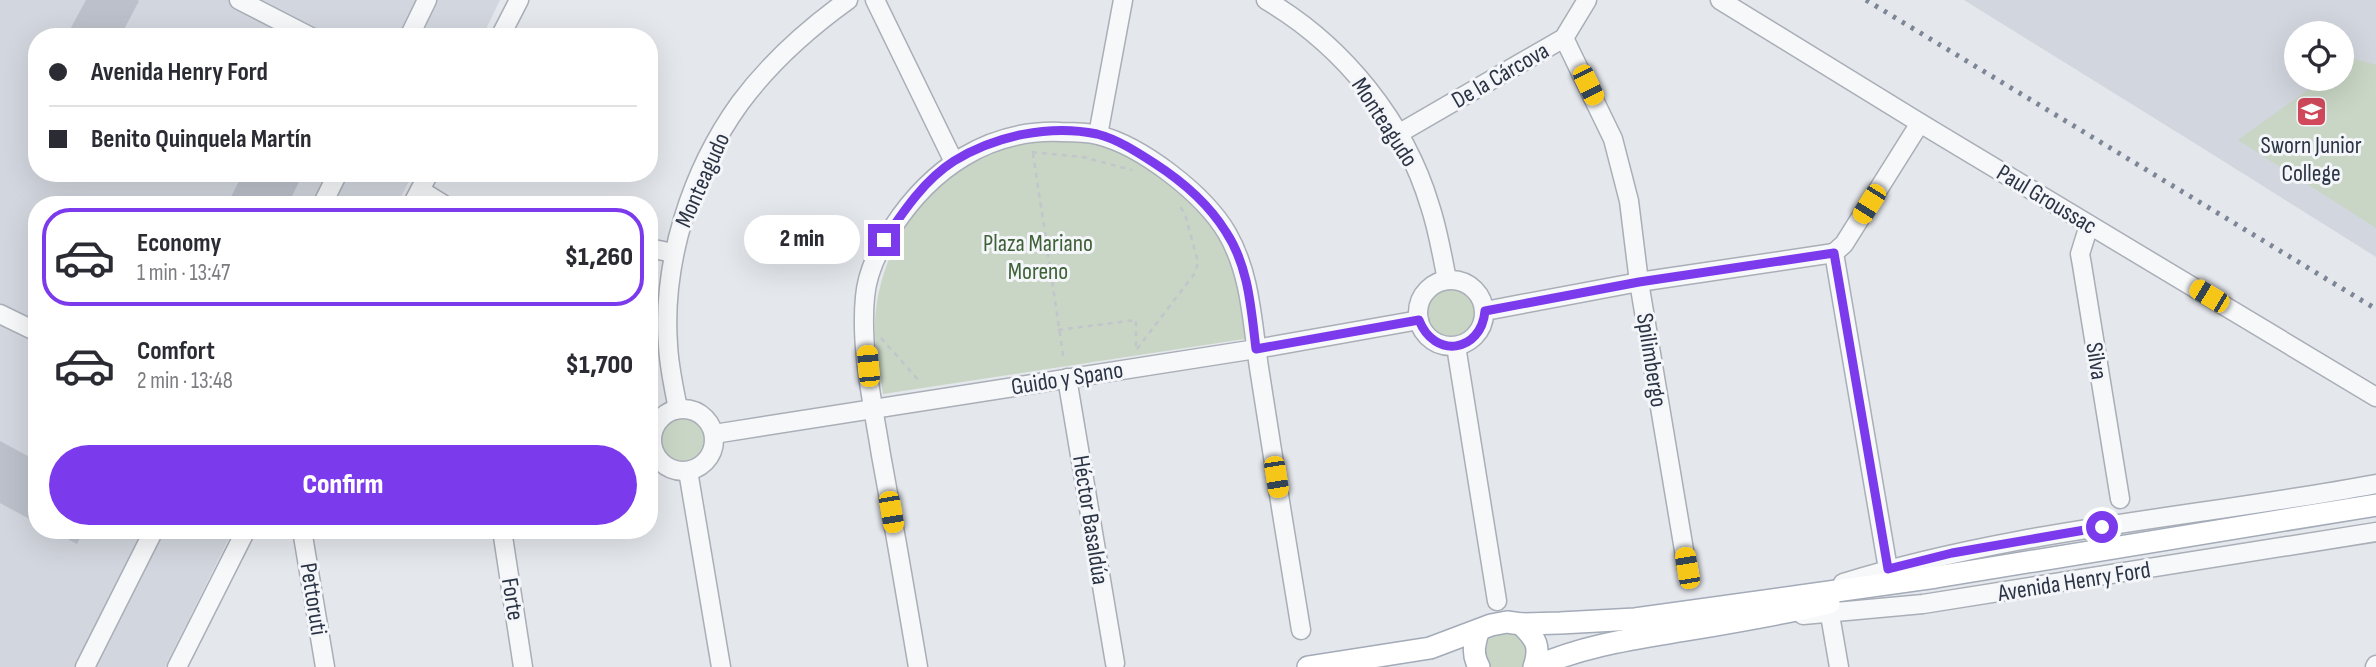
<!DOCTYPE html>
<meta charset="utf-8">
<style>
body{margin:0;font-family:"Sofia Sans Condensed",sans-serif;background:#f2f2f3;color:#2b2b33;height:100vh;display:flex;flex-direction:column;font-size:26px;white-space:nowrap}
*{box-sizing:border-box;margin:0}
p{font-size:23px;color:#7c7c81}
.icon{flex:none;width:38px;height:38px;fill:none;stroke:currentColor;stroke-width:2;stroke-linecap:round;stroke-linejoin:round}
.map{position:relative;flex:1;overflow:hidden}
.panel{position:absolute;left:28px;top:196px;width:630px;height:343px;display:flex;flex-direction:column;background:#fff;border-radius:28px;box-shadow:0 7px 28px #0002}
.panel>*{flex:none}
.hud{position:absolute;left:28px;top:28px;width:630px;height:154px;border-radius:28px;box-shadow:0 7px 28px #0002;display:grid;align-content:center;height:154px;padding:0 21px;background:#fff}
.controls{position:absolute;left:2284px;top:21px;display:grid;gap:14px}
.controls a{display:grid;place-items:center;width:70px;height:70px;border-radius:50%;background:#fff;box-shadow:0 7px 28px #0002;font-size:35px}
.end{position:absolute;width:32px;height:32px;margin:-16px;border:9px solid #7c3aed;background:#fff;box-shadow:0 0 0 4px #fff}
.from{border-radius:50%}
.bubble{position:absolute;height:49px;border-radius:24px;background:#fff;box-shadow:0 7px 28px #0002;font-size:23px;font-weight:800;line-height:49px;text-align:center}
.car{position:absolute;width:21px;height:42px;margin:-21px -10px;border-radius:9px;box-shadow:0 0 5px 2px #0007;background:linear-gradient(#f5c518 24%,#345 0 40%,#f5c518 0 76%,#345 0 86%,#f5c518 0)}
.hud b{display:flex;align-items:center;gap:24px;height:66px;font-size:26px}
.hud b+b{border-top:2px solid #e1e1e2}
.hud i{width:18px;height:18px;background:#2b2b33}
ul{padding:12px 0 0;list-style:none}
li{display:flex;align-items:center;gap:21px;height:98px;margin:0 14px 10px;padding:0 7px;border:4px solid transparent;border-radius:28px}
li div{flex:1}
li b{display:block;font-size:26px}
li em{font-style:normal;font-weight:800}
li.on{border-color:#7c3aed}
li>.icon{width:63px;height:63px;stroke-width:1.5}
.cta{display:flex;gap:14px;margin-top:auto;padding:14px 21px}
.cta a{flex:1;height:80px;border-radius:42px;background:#7c3aed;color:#fff;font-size:28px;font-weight:800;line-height:80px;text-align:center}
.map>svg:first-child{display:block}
.built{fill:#d2d6de;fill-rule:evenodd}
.green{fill:#c9d6c5}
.building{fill:#bbc0ca}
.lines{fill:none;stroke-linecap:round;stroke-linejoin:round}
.minor-casing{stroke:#a9aeb7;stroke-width:21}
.major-casing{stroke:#a3abb8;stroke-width:24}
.path{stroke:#c2c5cb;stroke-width:2.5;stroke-dasharray:5 5;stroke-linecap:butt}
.minor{stroke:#f7f8fa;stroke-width:18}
.major{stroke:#fff;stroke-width:21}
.rail{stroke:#7d8696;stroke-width:5;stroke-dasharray:3.5 7;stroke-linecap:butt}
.route{stroke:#7c3aed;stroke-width:9}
.labels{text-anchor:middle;stroke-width:6;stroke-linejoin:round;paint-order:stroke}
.street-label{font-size:24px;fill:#2b3445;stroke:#f4f6f9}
.poi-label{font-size:24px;fill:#2b3445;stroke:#f4f6f9}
.park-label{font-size:24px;fill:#3f6138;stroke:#f4f6f9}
</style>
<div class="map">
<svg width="2376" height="667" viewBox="0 0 2376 667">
<rect width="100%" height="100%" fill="#e4e7ec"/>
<g class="built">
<polygon points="0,0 500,0 482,37 37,37 37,173 413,173 397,205 37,205 37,530 233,530 165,667 0,667"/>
<path d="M1964,0H2376V257L2196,144ZM2296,33H2342V79H2296Z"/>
</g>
<g class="green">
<polygon points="2351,58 2376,65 2376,228 2238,140 2323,79 2342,79 2342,65"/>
<path d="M1067,140L1101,144L1133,155L1188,193L1233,254L1251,338L883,394C879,366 872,338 876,309C885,237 936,167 1008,147C1027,142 1048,142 1067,140Z"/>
<circle cx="1451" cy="313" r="23"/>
<circle cx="683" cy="440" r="23"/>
<path d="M1494,632H1516L1528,649L1525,663L1522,667H1490C1481,655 1483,642 1494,632Z"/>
</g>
<g class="building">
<polygon points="86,0 137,0 139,1 120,37 66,37"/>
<polygon points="243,173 303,173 288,205 227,205"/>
<polygon points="0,441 37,461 37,523 0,503"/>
<polygon points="51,530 84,530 77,544"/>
</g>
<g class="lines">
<defs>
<g id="minor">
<polyline points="239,0 311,37"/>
<polyline points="875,0 954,162"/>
<path d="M1266,0C1343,45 1405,122 1430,206C1438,230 1442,255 1447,280"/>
<polyline points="1720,0 1920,123 2376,397"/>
<polyline points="409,37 427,0"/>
<polyline points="500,37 519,0"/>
<polyline points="1564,38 1613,139 1629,201 1639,282 1687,568"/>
<polyline points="1398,134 1564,38 1587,0"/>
<polyline points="1098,135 1123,0"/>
<polyline points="420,190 444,205"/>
<polyline points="322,205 338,173"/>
<polyline points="412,205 429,173"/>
<polyline points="2089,225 2080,254 2082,265 2120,499"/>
<polyline points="649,248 673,253"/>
<circle cx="1451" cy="313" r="33"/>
<polyline points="1485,311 1639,282 1834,253"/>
<polyline points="0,314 37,332"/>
<polyline points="1456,346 1497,601"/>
<polyline points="1067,378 1115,663"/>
<circle cx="683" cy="440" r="31"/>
<path d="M678,409C674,388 669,367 668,345C662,262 691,171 740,103C769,64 809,28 848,0"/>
<polyline points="714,434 1256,349 1419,320"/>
<polyline points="688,471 721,667"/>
<polyline points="302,530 325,667"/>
<polyline points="502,530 523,667"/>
<polyline points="1888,569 1834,253 1844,244 1920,123"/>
<path d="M1843,583C2016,529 2199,517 2376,484"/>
<polyline points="1803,615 1923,604 2376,532"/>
<polyline points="1830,615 1839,667"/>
<polyline points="85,667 154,530"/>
<polyline points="177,667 246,530"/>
<path d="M918,667C906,596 894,525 881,455C873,404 860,349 865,297C867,273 879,248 893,227C931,169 988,129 1061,132C1073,132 1086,132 1098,135C1142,146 1204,194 1227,233C1252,276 1252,326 1260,374C1273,459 1287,545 1301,630"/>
<polyline points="2375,667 2376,665"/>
</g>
<g id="major">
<path d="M1521,624C1536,639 1541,646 1534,667"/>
<path d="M1478,632C1474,646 1472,654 1479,667"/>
<polyline points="1308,667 1430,648 1491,625 1507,622 1521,624 1560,623 1635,619 1936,577 2376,505"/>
<path d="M1535,667C1586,645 1632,639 1686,630C1734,622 1781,614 1829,603"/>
</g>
</defs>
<use href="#minor" class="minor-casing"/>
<use href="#major" class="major-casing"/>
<g class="path">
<polyline points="1032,152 1083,157 1132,170"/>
<polyline points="1033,153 1064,361"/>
<polyline points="1058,330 1136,320 1136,350"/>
<polyline points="881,338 921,383"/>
<polyline points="1137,349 1195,273 1198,262 1185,214 1179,205"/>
</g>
<use href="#minor" class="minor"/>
<use href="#major" class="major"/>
<polyline class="rail" points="1866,0 2376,309"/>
</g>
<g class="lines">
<path class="route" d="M884,240C903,212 924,180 954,161C995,136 1049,124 1097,134C1117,139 1137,152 1154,163C1182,181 1208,203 1226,232C1249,267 1251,309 1256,349L1419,320C1434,359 1481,353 1485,311L1639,282L1834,253L1888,569L1952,553L2102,527"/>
</g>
<defs>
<symbol id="school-square" viewBox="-11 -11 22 22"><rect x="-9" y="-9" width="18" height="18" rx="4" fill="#d1495b" stroke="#f4f6f9"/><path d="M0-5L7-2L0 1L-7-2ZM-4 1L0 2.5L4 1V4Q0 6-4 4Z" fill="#fff"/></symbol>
</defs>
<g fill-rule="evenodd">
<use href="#school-square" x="2294" y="94" width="35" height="35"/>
</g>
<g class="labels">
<g class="street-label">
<text transform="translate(1500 75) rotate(-30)" y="8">De la Cárcova</text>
<text transform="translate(1385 122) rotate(57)" y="8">Monteagudo</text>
<text transform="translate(702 180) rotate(-66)" y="8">Monteagudo</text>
<text transform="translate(2047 199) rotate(31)" y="8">Paul Groussac</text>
<text transform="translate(1652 360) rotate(81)" y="8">Spilimbergo</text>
<text transform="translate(2097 361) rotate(81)" y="8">Silva</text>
<text transform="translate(1067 378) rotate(-9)" y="8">Guido y Spano</text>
<text transform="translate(1091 520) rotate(81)" y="8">Héctor Basaldúa</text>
<text transform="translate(2074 581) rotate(-9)" y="8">Avenida Henry Ford</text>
<text transform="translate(314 599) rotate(81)" y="8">Pettoruti</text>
<text transform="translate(513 599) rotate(81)" y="8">Forte</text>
</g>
<g class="poi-label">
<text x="2311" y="153">Sworn Junior<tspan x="2311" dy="28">College</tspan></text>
</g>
<g class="park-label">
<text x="1038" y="251">Plaza Mariano<tspan x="1038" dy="28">Moreno</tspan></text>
</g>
</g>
</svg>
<div class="controls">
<a><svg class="icon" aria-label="locate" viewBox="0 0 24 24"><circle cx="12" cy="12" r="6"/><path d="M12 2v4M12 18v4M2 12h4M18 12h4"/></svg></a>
</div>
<i class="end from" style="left:2102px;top:527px"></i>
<i class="end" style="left:884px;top:240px"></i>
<div class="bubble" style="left:744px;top:215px;width:116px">2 min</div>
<i class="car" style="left:1588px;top:85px;rotate:154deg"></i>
<i class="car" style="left:1869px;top:204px;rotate:212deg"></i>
<i class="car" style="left:2209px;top:296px;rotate:301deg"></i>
<i class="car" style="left:868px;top:366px;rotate:355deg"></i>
<i class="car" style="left:1276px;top:477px;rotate:171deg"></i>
<i class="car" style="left:891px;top:512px;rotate:170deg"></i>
<i class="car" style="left:1687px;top:568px;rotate:350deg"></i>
<div class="hud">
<b><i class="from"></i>Avenida Henry Ford</b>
<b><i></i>Benito Quinquela Martín</b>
</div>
<section class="panel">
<ul>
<li class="on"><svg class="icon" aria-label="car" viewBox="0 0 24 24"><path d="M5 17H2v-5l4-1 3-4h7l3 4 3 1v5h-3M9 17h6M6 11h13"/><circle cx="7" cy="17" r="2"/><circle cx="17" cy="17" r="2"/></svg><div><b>Economy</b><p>1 min · 13:47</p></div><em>$1,260</em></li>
<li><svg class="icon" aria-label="car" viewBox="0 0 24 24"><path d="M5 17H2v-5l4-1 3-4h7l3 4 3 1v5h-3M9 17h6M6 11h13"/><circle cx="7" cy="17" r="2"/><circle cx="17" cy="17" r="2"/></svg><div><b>Comfort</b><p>2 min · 13:48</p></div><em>$1,700</em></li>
</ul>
<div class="cta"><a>Confirm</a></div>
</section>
</div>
